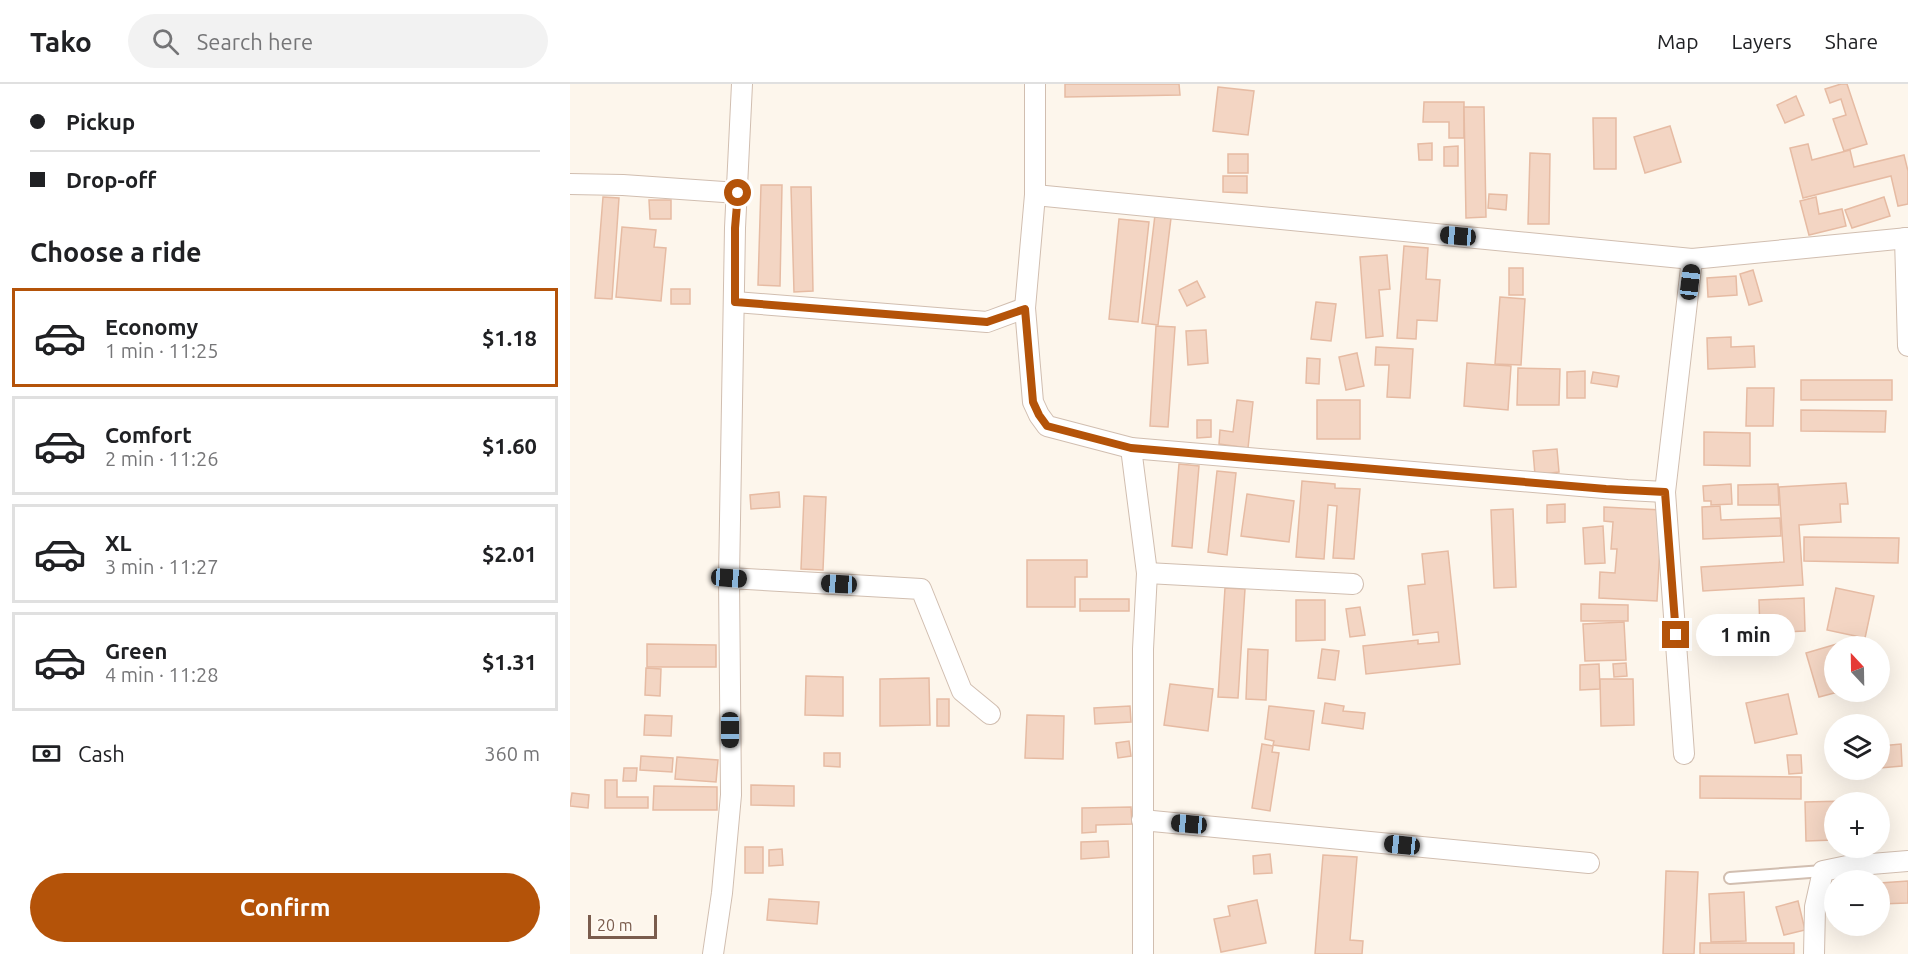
<!DOCTYPE html>
<meta charset="utf-8">
<style>
body{margin:0;font-family:Ubuntu,sans-serif;background:#f2f2f2;color:#202124;height:100vh;display:flex;flex-direction:column;font-size:22px;white-space:nowrap}
*{box-sizing:border-box;margin:0}
p{font-size:20px;color:#757577}
.icon{flex:none;width:33px;height:33px;fill:none;stroke:currentColor;stroke-width:2;stroke-linecap:round;stroke-linejoin:round}
.map{position:relative;flex:1;overflow:hidden}
.side{display:flex;flex-direction:column;background:#fff;width:570px}
.side>*{flex:none}
.banner{display:grid;align-content:center;height:132px;padding:0 30px;background:#fff}
.needle{width:39px;rotate:338deg}
.buttons{position:absolute;left:1254px;top:552px;display:grid;gap:12px}
.buttons a{display:grid;place-items:center;width:66px;height:66px;border-radius:50%;background:#fff;box-shadow:0 6px 24px #0002;font-size:30px}
.scale{position:absolute;left:18px;bottom:15px;width:69px;box-sizing:border-box;padding-left:6px;border:3px solid #7a5c4d;border-top:0;font-size:16px;line-height:21px;white-space:nowrap;color:#7a5c4d;-webkit-text-stroke:4px #fffaf3;paint-order:stroke}
.end{position:absolute;width:27px;height:27px;margin:-14px;border:8px solid #b45309;background:#fff;box-shadow:0 0 0 3px #fff}
.from{border-radius:50%}
.bubble{position:absolute;height:42px;border-radius:21px;background:#fff;box-shadow:0 6px 24px #0002;font-size:20px;font-weight:600;line-height:42px;text-align:center}
.car{position:absolute;width:18px;height:36px;margin:-18px -9px;border-radius:8px;box-shadow:0 0 4px 2px #0007;background:linear-gradient(#222 24%,#8ab4d8 0 40%,#222 0 76%,#8ab4d8 0 86%,#222 0)}
.banner b{display:flex;align-items:center;gap:21px;height:57px;font-size:22px}
.banner b+b{border-top:2px solid #e0e0e0}
.banner i{width:15px;height:15px;background:#202124}
ul{padding:0;list-style:none}
li{display:flex;align-items:center;gap:18px;height:99px;margin:0 12px 9px;padding:0 18px;border:3px solid #e0e0e0;border-radius:0px}
li div{flex:1}
li b{display:block;font-size:22px}
li em{font-style:normal;font-weight:600}
li.current{border-color:#b45309}
li>.icon{width:54px;height:54px;stroke-width:1.5}
h2{padding:0 30px;font-size:27px;line-height:72px}
.pay{display:flex;align-items:center;gap:15px;height:66px;padding:0 30px;font-size:22px}
.pay p{margin-inline-start:auto}
.action{display:flex;gap:12px;margin-top:auto;padding:12px 30px}
.action a{flex:1;height:69px;border-radius:36px;background:#b45309;color:#fff;font-size:24px;font-weight:600;line-height:69px;text-align:center}
header{display:flex;align-items:center;gap:36px;box-sizing:border-box;height:84px;padding:0 30px;background:#fff;border-bottom:2px solid #e0e0e0}
header strong{font-size:28px}
nav{display:flex;gap:33px;margin-inline-start:auto;font-size:21px}
.search{width:420px;height:54px;background:#f2f2f2;display:flex;align-items:center;gap:15px;box-sizing:border-box;padding:0 21px;border-radius:33px;color:#757577;font-size:22px}
main{display:flex;flex:1;min-height:0}
.map>svg:first-child{display:block}
.building{fill:#f3d5c3;stroke:#e6bba3;stroke-width:1.5}
.lines{fill:none;stroke-linecap:round;stroke-linejoin:round}
.service-casing{stroke:#d1beb0;stroke-width:14}
.minor-casing{stroke:#d1beb0;stroke-width:22}
.service{stroke:#fff;stroke-width:10}
.minor{stroke:#fff;stroke-width:20}
.route{stroke:#b45309;stroke-width:8}
</style>
<header>
<strong>Tako</strong>
<div class="search"><svg class="icon" aria-label="search" viewBox="0 0 24 24"><circle cx="10" cy="10" r="6"/><path d="M15 15l6 6"/></svg>Search here</div>
<nav><a>Map</a><a>Layers</a><a>Share</a></nav>
</header>
<main>
<section class="side">
<div class="banner">
<b><i class="from"></i>Pickup</b>
<b><i></i>Drop-off</b>
</div>
<h2>Choose a ride</h2>
<ul>
<li class="current"><svg class="icon" aria-label="car" viewBox="0 0 24 24"><path d="M5 17H2v-5l4-1 3-4h7l3 4 3 1v5h-3M9 17h6M6 11h13"/><circle cx="7" cy="17" r="2"/><circle cx="17" cy="17" r="2"/></svg><div><b>Economy</b><p>1 min · 11:25</p></div><em>$1.18</em></li>
<li><svg class="icon" aria-label="car" viewBox="0 0 24 24"><path d="M5 17H2v-5l4-1 3-4h7l3 4 3 1v5h-3M9 17h6M6 11h13"/><circle cx="7" cy="17" r="2"/><circle cx="17" cy="17" r="2"/></svg><div><b>Comfort</b><p>2 min · 11:26</p></div><em>$1.60</em></li>
<li><svg class="icon" aria-label="car" viewBox="0 0 24 24"><path d="M5 17H2v-5l4-1 3-4h7l3 4 3 1v5h-3M9 17h6M6 11h13"/><circle cx="7" cy="17" r="2"/><circle cx="17" cy="17" r="2"/></svg><div><b>XL</b><p>3 min · 11:27</p></div><em>$2.01</em></li>
<li><svg class="icon" aria-label="car" viewBox="0 0 24 24"><path d="M5 17H2v-5l4-1 3-4h7l3 4 3 1v5h-3M9 17h6M6 11h13"/><circle cx="7" cy="17" r="2"/><circle cx="17" cy="17" r="2"/></svg><div><b>Green</b><p>4 min · 11:28</p></div><em>$1.31</em></li>
</ul>
<div class="pay"><svg class="icon" aria-label="cash" viewBox="0 0 24 24"><path d="M3 7h18v10H3z"/><circle cx="12" cy="12" r="2"/></svg>Cash<p>360 m</p></div>
<div class="action"><a>Confirm</a></div>
</section>
<div class="map">
<svg width="1338" height="870" viewBox="0 0 1338 870">
<rect width="100%" height="100%" fill="#fdf6ec"/>
<g class="building">
<polygon points="495,0 609,0 610,11 495,13"/>
<polygon points="1271,0 1277,0 1297,60 1274,67 1263,35 1276,31 1271,15 1260,19 1255,5"/>
<polygon points="648,3 684,7 678,51 643,47"/>
<polygon points="1226,12 1234,31 1215,39 1207,21"/>
<polygon points="854,18 894,18 894,54 879,54 879,38 853,38"/>
<polygon points="894,23 914,23 916,133 896,134"/>
<polygon points="1023,34 1046,34 1046,85 1024,85"/>
<polygon points="1100,42 1111,78 1075,89 1064,53"/>
<polygon points="862,59 862,76 849,76 848,60"/>
<polygon points="1238,60 1242,76 1280,66 1284,83 1334,71 1338,87 1338,120 1328,122 1321,92 1233,114 1220,64"/>
<polygon points="888,62 888,82 874,82 874,63"/>
<polygon points="960,69 980,70 979,140 958,140"/>
<rect x="658" y="70" width="20" height="19"/>
<polygon points="653,92 677,92 677,109 653,108"/>
<polygon points="191,101 212,101 210,202 188,201"/>
<polygon points="221,103 241,103 243,207 224,208"/>
<polygon points="919,110 937,111 936,126 918,124"/>
<polygon points="33,113 49,114 42,215 25,214"/>
<polygon points="1246,113 1249,130 1272,125 1276,142 1239,151 1230,117"/>
<polygon points="1314,113 1320,132 1282,144 1275,126"/>
<polygon points="79,116 101,116 101,135 80,135"/>
<polygon points="585,131 601,134 588,241 572,239"/>
<polygon points="549,135 579,138 568,238 539,235"/>
<polygon points="52,143 86,146 84,163 96,164 91,217 46,213"/>
<polygon points="834,162 858,164 856,195 870,196 867,237 847,236 846,255 827,254"/>
<polygon points="817,171 820,205 809,206 813,252 796,254 790,173"/>
<rect x="939" y="184" width="14" height="27"/>
<polygon points="1183,186 1192,217 1179,221 1170,190"/>
<polygon points="1166,192 1167,211 1138,213 1137,194"/>
<polygon points="627,197 635,213 617,222 609,206"/>
<rect x="101" y="205" width="19" height="15"/>
<polygon points="930,213 955,215 951,281 925,280"/>
<polygon points="746,218 766,220 761,257 741,255"/>
<polygon points="586,242 605,243 598,343 580,342"/>
<polygon points="636,246 638,279 618,281 616,247"/>
<polygon points="1161,253 1161,263 1184,262 1185,283 1138,285 1137,254"/>
<polygon points="806,263 843,265 840,314 817,313 819,281 805,281"/>
<polygon points="787,269 794,302 776,306 769,273"/>
<polygon points="737,274 750,275 749,300 736,299"/>
<polygon points="897,279 941,282 938,326 894,322"/>
<polygon points="948,284 990,285 989,321 947,321"/>
<polygon points="1015,287 1015,314 997,314 997,288"/>
<polygon points="1023,288 1049,292 1047,303 1021,299"/>
<rect x="1231" y="296" width="91" height="20"/>
<polygon points="1177,304 1204,304 1203,342 1176,342"/>
<polygon points="667,316 683,318 678,364 649,360 650,346 663,348"/>
<rect x="747" y="316" width="43" height="39"/>
<polygon points="1231,326 1316,327 1315,348 1231,347"/>
<polygon points="627,336 641,336 641,353 627,354"/>
<polygon points="1134,348 1180,349 1180,382 1134,381"/>
<polygon points="987,365 989,388 965,391 963,367"/>
<polygon points="609,380 629,382 622,464 602,462"/>
<polygon points="647,387 666,389 657,471 638,468"/>
<polygon points="732,397 765,400 765,404 790,405 784,475 763,474 767,422 758,421 754,475 726,473"/>
<polygon points="1276,399 1278,420 1270,420 1271,438 1229,441 1233,501 1133,507 1131,483 1214,478 1209,403"/>
<polygon points="1161,400 1162,420 1141,421 1141,417 1134,417 1133,402"/>
<polygon points="1208,400 1209,421 1168,421 1168,401"/>
<polygon points="209,408 210,423 181,425 180,411"/>
<polygon points="677,410 724,417 719,458 671,452"/>
<polygon points="234,412 256,413 253,486 231,485"/>
<polygon points="995,420 995,438 977,439 977,421"/>
<polygon points="1150,422 1151,436 1210,434 1211,452 1133,455 1132,423"/>
<polygon points="1034,423 1092,426 1087,517 1029,514 1030,488 1045,489 1047,465 1041,465 1043,438 1034,437"/>
<polygon points="943,425 946,503 924,504 921,426"/>
<polygon points="1033,442 1035,479 1015,480 1013,444"/>
<polygon points="1234,453 1329,454 1328,479 1234,477"/>
<polygon points="878,467 890,580 796,590 793,562 848,556 848,560 869,558 868,548 843,551 838,502 855,500 852,470"/>
<polygon points="457,476 517,476 517,493 505,493 505,523 457,523"/>
<polygon points="655,504 675,505 668,614 648,613"/>
<polygon points="1266,504 1304,512 1295,554 1257,546"/>
<polygon points="1234,514 1235,547 1190,549 1189,516"/>
<rect x="510" y="515" width="49" height="12"/>
<polygon points="726,516 755,516 755,556 726,557"/>
<polygon points="1011,520 1058,521 1058,537 1011,537"/>
<polygon points="790,523 795,551 780,553 776,525"/>
<polygon points="1054,538 1056,576 1015,577 1013,540"/>
<polygon points="1277,557 1278,562 1264,562 1264,608 1268,608 1249,613 1236,569"/>
<polygon points="77,560 146,561 146,583 77,583"/>
<polygon points="678,565 698,566 696,616 676,615"/>
<polygon points="752,565 769,567 765,596 748,594"/>
<polygon points="1056,579 1057,592 1044,593 1043,580"/>
<polygon points="1029,580 1030,605 1010,606 1010,581"/>
<polygon points="76,584 91,585 90,612 75,611"/>
<polygon points="236,592 273,593 273,632 235,631"/>
<polygon points="359,594 360,641 310,642 310,595"/>
<polygon points="1030,595 1063,595 1064,641 1031,642"/>
<polygon points="600,600 643,605 638,647 594,641"/>
<polygon points="1218,610 1227,650 1185,659 1176,619"/>
<rect x="367" y="615" width="12" height="27"/>
<polygon points="755,619 774,622 773,627 795,629 793,645 752,639"/>
<polygon points="560,622 561,638 525,640 524,624"/>
<polygon points="699,622 744,627 739,666 703,661 704,657 695,655"/>
<polygon points="75,631 102,632 101,652 74,651"/>
<polygon points="457,631 494,632 493,675 455,674"/>
<polygon points="559,657 561,672 548,674 546,659"/>
<polygon points="692,660 703,662 702,668 709,669 700,727 682,724"/>
<polygon points="1331,660 1332,682 1310,684 1310,662"/>
<polygon points="254,669 270,669 270,683 254,682"/>
<polygon points="1217,671 1231,671 1232,689 1219,690"/>
<polygon points="71,672 103,674 102,688 70,686"/>
<polygon points="107,673 148,676 146,698 105,695"/>
<polygon points="54,684 67,684 66,697 53,697"/>
<polygon points="1130,692 1231,693 1231,715 1130,714"/>
<polygon points="35,696 47,696 47,713 78,713 78,724 35,724"/>
<polygon points="181,701 224,702 224,722 181,721"/>
<polygon points="84,702 147,703 147,726 83,726"/>
<polygon points="2,709 19,711 18,724 0,722"/>
<polygon points="1275,717 1275,718 1264,718 1264,756 1236,757 1235,718"/>
<polygon points="561,723 562,740 526,741 526,748 512,749 512,724"/>
<polygon points="538,757 539,773 511,775 511,758"/>
<rect x="175" y="763" width="18" height="26"/>
<polygon points="212,765 213,781 199,782 199,766"/>
<polygon points="700,770 702,789 684,790 683,772"/>
<polygon points="753,771 787,773 780,856 793,857 792,870 745,870"/>
<polygon points="1096,787 1128,788 1124,870 1093,870"/>
<polygon points="1338,797 1338,819 1310,820 1310,799"/>
<polygon points="1174,808 1176,857 1141,858 1139,810"/>
<polygon points="199,815 249,818 247,840 197,836"/>
<polygon points="687,816 696,859 651,868 644,835 660,832 658,822"/>
<polygon points="1228,817 1235,846 1214,851 1206,823"/>
<rect x="1130" y="859" width="94" height="11"/>
</g>
<g class="lines">
<defs>
<polyline id="service" points="1160,794 1253,787"/>
<g id="minor">
<polyline points="465,0 465,111 455,224 463,318 469,331 477,342 561,364 1057,406 1095,408"/>
<polyline points="0,100 53,101 168,109"/>
<polyline points="465,111 1122,175 1338,154"/>
<polyline points="1335,154 1338,262"/>
<polyline points="165,218 417,238 455,224"/>
<polyline points="561,364 577,489 573,565 573,870"/>
<polyline points="577,489 783,500"/>
<polyline points="159,494 351,505 392,607 420,630"/>
<polyline points="1114,670 1095,408 1122,175"/>
<polyline points="572,736 1019,779"/>
<polyline points="143,870 152,809 161,711 159,494 165,144 172,0"/>
<polyline points="1244,870 1245,823 1253,787 1277,782 1338,777"/>
</g>
</defs>
<use href="#service" class="service-casing"/>
<use href="#minor" class="minor-casing"/>
<use href="#service" class="service"/>
<use href="#minor" class="minor"/>
</g>
<g class="lines">
<polyline class="route" points="168,109 165,144 165,218 417,238 455,225 463,318 469,331 477,342 561,364 1036,405 1095,408 1106,551"/>
</g>
</svg>
<div class="buttons">
<a><svg class="needle" viewBox="-14 -14 28 28"><path d="M0-13l5 13h-10z" fill="#e53935"/><path d="M0 13l5-13h-10z" fill="#757577"/></svg></a>
<a><svg class="icon" aria-label="layers" viewBox="0 0 24 24"><path d="M12 4l9 5-9 5-9-5zM3 14l9 5 9-5"/></svg></a>
<a>+</a>
<a>−</a>
</div>
<div class="scale">20 m</div>
<i class="end from" style="left:168px;top:109px"></i>
<i class="end" style="left:1106px;top:551px"></i>
<div class="bubble" style="left:1126px;top:530px;width:99px">1 min</div>
<i class="car" style="left:888px;top:152px;rotate:275deg"></i>
<i class="car" style="left:1120px;top:198px;rotate:7deg"></i>
<i class="car" style="left:159px;top:494px;rotate:94deg"></i>
<i class="car" style="left:269px;top:500px;rotate:273deg"></i>
<i class="car" style="left:160px;top:646px;rotate:180deg"></i>
<i class="car" style="left:619px;top:740px;rotate:275deg"></i>
<i class="car" style="left:832px;top:761px;rotate:276deg"></i>
</div>
</main>
